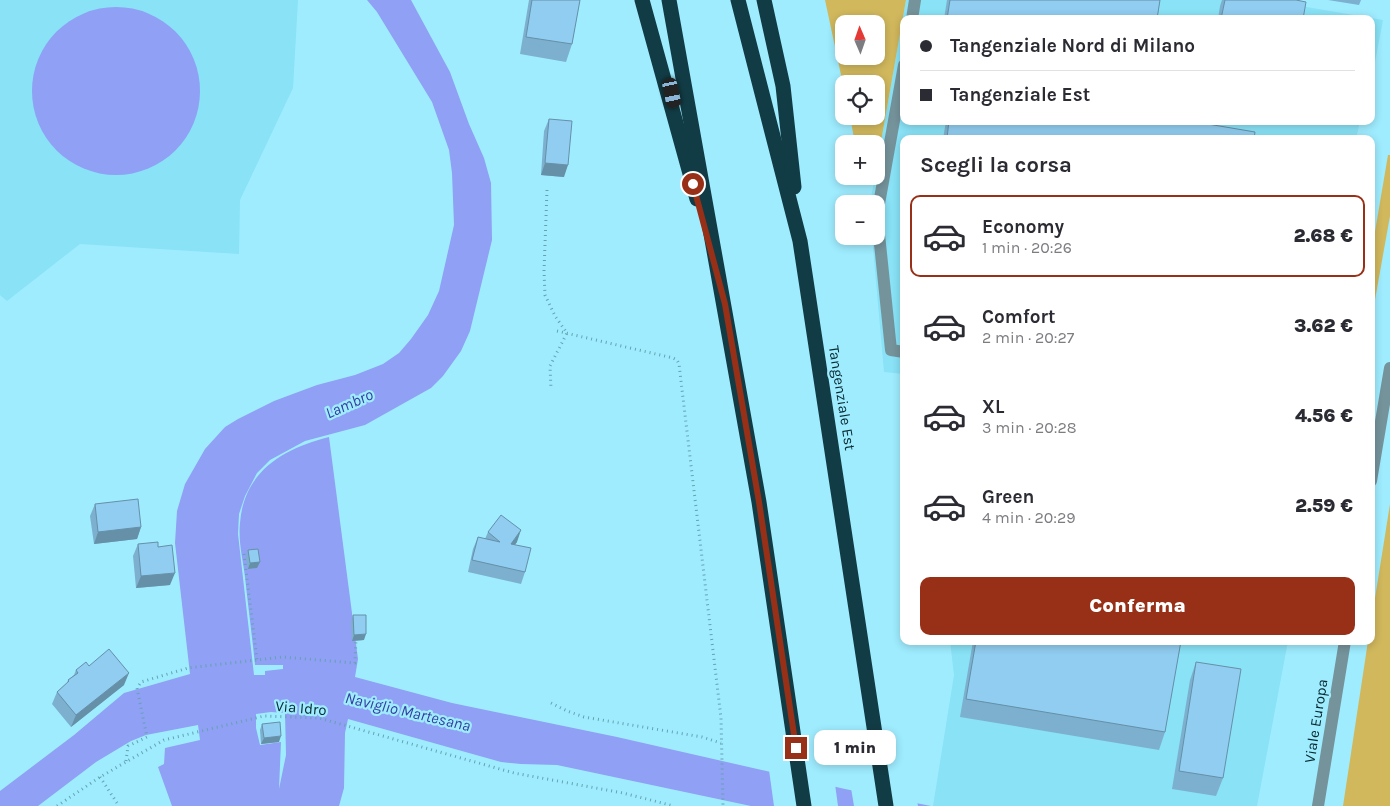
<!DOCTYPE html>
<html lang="it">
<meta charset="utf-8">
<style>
body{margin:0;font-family:Karla,sans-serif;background:#f7f7f7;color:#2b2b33;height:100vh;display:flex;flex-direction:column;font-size:19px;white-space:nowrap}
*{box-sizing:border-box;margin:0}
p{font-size:16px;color:#7c7c81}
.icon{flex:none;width:28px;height:28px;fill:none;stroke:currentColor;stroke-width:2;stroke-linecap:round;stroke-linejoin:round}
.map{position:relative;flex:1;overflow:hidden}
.side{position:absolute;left:900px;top:135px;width:475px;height:510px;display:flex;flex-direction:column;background:#fff;border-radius:10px;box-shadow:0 2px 8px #0003}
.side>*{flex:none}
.hud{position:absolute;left:900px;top:15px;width:475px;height:110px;border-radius:10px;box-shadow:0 2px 8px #0003;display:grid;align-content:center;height:110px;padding:0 20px;background:#fff}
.needle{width:32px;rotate:358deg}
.fabs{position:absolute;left:835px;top:15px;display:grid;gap:10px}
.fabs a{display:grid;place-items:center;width:50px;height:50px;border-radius:10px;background:#fff;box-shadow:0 2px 8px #0003;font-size:25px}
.end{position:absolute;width:22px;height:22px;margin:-11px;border:6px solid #983017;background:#fff;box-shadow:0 0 0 2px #fff}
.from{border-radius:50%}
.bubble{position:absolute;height:35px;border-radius:10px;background:#fff;box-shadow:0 2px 8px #0003;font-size:16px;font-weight:800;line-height:35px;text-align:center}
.car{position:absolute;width:15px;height:30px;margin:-15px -8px;border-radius:6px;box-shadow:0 0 4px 1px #0007;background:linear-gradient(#222 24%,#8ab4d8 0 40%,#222 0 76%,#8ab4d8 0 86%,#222 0)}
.hud b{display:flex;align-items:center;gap:18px;height:48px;font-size:19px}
.hud b+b{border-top:1px solid #e1e1e2}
.hud i{width:12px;height:12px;background:#2b2b33}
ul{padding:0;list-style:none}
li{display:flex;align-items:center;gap:15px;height:82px;margin:0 10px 8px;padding:0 10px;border:2px solid transparent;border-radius:10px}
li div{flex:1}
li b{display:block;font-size:19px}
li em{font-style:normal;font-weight:800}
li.selected{border-color:#983017}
li>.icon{width:45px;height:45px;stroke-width:1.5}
h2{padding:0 20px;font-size:22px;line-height:60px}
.primary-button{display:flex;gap:10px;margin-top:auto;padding:10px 20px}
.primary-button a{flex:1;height:58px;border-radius:10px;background:#983017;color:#fff;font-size:20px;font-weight:800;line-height:58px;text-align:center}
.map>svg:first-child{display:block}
.built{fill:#89e2f6}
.green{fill:#d1b85d;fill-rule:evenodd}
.water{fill:#8fa0f5;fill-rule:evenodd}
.pier{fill:#9fecff}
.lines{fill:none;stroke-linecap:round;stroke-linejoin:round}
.path{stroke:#65a2b1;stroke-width:3;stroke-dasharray:1 4;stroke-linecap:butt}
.minor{stroke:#75939b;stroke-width:12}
.highway{stroke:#123c45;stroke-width:15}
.wall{fill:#7cb0ce}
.shaded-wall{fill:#6590a8}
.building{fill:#90cdf0;stroke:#6590a8}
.route{stroke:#983017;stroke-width:6}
.labels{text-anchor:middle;stroke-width:4.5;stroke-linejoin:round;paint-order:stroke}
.street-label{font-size:15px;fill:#06282f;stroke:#9fecff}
.water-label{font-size:16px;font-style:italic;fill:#363d9e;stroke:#9fecff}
</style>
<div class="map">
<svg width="1390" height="806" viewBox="0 0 1390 806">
<rect width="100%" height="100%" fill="#9fecff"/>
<g class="built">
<polygon points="0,0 298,0 293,88 240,200 239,254 80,244 7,301 0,295"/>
<polygon points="906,0 1265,0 1383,20 1371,83 1371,19 904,19 904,121 1360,121 1356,139 904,139 904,374 884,372 872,236 876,236 876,204 870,204"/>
<polygon points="950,641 1288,641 1257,806 933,806 954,675"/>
</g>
<g class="green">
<path d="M825,0H906L876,170V144H855L850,116H876V84H844V89ZM844,24H876V56H844Z"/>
<polygon points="1388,155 1390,155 1390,216 1371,322 1371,255"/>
<polygon points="1390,504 1390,806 1343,806 1368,641 1371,641 1371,623"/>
</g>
<g class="water">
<path d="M367,0H411L450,72L469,124L484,158L491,183L492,240L470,331L461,351L443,376L431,388L365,425L305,441L270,460L257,473L245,496L239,514L238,534L254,675H265V671L283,669V665H255C252,635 248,606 245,577C243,560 238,541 240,523C244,471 283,449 329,437L358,659L355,677L452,703L617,737L845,789L931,806H751L557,765L521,764L501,762L348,719L345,733L344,788L339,806H172L158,767L164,764L165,748L200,740L198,725L146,735L131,741L96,762L38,806H0V791L74,735L124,693L190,674L175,543L177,511L185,484L205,449L225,427L238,419L274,401L317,385L355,375L383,364L399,353L411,339L428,315L439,291L454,225L452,173L449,150L432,102L377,12ZM271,712L285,713L286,755L279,789L281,742L260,745L256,728V714Z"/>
<circle cx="116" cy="91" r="84"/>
</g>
<g class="pier">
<polygon points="769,770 835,784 838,806 774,806"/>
<polygon points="851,788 917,801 918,806 854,806"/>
</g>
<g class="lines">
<g class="path">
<polyline points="547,190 544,271 545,295 555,316 567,333 550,366 551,389"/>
<polyline points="557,331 673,358 677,360 679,364 721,718 723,806"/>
<polyline points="244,554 257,660"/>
<polyline points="551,703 567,711 584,717 702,737 721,743"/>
<polyline points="126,761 128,746 147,737 137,688 141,682 188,668 282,657 355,663 356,638"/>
<polyline points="100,777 119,806"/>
<polyline points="57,806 100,777 164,740 264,716 319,718 514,773 623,793 674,806"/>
</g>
<g class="minor">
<polyline points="912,19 915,0"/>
<polyline points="904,65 877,215 891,350 904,352"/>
<polyline points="1371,481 1390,368"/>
<polyline points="1318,806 1345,641"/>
</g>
<g class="highway">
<polyline points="642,0 697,199"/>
<polyline points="669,0 759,502 804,806"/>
<polyline points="738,0 800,241 886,806"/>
<polyline points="764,0 783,86 794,187"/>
</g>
</g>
<g class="wall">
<polygon points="529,0 580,0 572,44 566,62 520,54"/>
<polygon points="947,0 1160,0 1157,19 944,19"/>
<polygon points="1222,0 1296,0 1303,19 1218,19 1220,6"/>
<polygon points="1328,0 1361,0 1359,5"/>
<polygon points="549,119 564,177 541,175 544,131"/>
<polygon points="946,121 1190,121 1254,139 943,139"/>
<polygon points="95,504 141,527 137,539 94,544 90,516"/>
<polygon points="488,532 517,542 515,545 525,572 521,584 468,572 473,549 478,537 485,539"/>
<polygon points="138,544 158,547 170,585 136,588 133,556"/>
<polygon points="248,550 260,562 257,568 248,569 246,557"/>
<polygon points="353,615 364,640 352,641 351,621"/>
<polygon points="973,641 1181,641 1165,732 1159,750 960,717"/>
<polygon points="1196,662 1223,778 1216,796 1172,789 1190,680"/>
<polygon points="89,666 124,685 71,727 52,704 57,692 67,683 68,680 74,675 76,670"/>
<polygon points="262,724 279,742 261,744 260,730"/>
</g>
<g class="shaded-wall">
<polygon points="545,163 568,165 564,177 541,175"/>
<polygon points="141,527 137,539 94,544 98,532"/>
<polygon points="521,530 517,542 506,556 511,544"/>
<polygon points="260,562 257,568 248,569 250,563"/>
<polygon points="175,573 170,585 136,588 141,576"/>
<polygon points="366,634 364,640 352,641 354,635"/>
<polygon points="129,673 124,685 71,727 76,715"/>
<polygon points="281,736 279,742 261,744 264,738"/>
</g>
<g class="building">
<polygon points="532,0 580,0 572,44 526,37"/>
<polygon points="950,0 1160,0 1157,19 947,19"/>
<polygon points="1225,0 1296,0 1306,2 1303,19 1221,19"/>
<polygon points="549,119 572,121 568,165 545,163"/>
<polygon points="949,121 1190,121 1255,132 1254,139 950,139 947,138"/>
<polygon points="1297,136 1311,139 1297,139"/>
<polygon points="138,499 141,527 98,532 95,504"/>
<polygon points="501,515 521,530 511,544 531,548 525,572 472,560 478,537 500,542 488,532"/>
<polygon points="158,542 158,547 172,545 175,573 141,576 138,544"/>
<polygon points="258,549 260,562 250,563 248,550"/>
<polygon points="353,615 366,615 366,634 354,635"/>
<polygon points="976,641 1181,641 1165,732 966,699"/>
<polygon points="109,649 129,673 76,715 57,692 69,681 68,680 78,673 76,670 86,662 89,666"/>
<polygon points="1196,662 1241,669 1223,778 1179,771"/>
<polygon points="280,722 281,736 264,738 262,724"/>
</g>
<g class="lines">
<polyline class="route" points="693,184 725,304 759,502 796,748"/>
</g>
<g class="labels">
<g class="street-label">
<text transform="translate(842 398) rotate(81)" y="5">Tangenziale Est</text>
<text transform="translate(301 708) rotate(5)" y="5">Via Idro</text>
<text transform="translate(1316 721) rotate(-81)" y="5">Viale Europa</text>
</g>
<g class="water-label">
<text transform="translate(349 403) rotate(-24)" y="6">Lambro</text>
<text transform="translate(408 711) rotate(13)" y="6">Naviglio Martesana</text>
</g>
</g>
</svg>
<div class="fabs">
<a><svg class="needle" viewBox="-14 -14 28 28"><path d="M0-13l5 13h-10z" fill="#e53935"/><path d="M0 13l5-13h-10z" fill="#7c7c81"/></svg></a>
<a><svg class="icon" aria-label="locate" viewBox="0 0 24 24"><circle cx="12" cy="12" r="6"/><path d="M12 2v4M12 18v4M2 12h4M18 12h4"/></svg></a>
<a>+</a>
<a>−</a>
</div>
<i class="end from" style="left:693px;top:184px"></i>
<i class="end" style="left:796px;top:748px"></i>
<div class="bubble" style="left:814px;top:730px;width:82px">1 min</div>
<i class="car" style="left:672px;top:93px;rotate:168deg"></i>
<div class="hud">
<b><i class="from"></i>Tangenziale Nord di Milano</b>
<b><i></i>Tangenziale Est</b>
</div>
<section class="side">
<h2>Scegli la corsa</h2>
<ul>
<li class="selected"><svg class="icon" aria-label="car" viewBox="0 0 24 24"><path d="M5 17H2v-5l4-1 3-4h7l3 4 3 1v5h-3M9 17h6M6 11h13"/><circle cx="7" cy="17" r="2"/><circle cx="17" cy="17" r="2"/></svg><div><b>Economy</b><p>1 min · 20:26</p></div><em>2.68 €</em></li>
<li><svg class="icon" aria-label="car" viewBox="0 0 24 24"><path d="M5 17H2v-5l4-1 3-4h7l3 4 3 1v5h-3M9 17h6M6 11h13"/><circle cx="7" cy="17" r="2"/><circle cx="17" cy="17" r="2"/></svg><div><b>Comfort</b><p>2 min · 20:27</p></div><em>3.62 €</em></li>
<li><svg class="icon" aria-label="car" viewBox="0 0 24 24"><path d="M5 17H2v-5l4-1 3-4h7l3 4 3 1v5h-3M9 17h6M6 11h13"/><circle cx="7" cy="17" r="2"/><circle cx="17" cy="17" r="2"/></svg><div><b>XL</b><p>3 min · 20:28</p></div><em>4.56 €</em></li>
<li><svg class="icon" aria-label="car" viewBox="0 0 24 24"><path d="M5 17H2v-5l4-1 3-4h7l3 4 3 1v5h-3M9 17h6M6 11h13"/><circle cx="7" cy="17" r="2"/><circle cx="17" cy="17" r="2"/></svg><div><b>Green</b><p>4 min · 20:29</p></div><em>2.59 €</em></li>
</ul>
<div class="primary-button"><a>Conferma</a></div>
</section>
</div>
